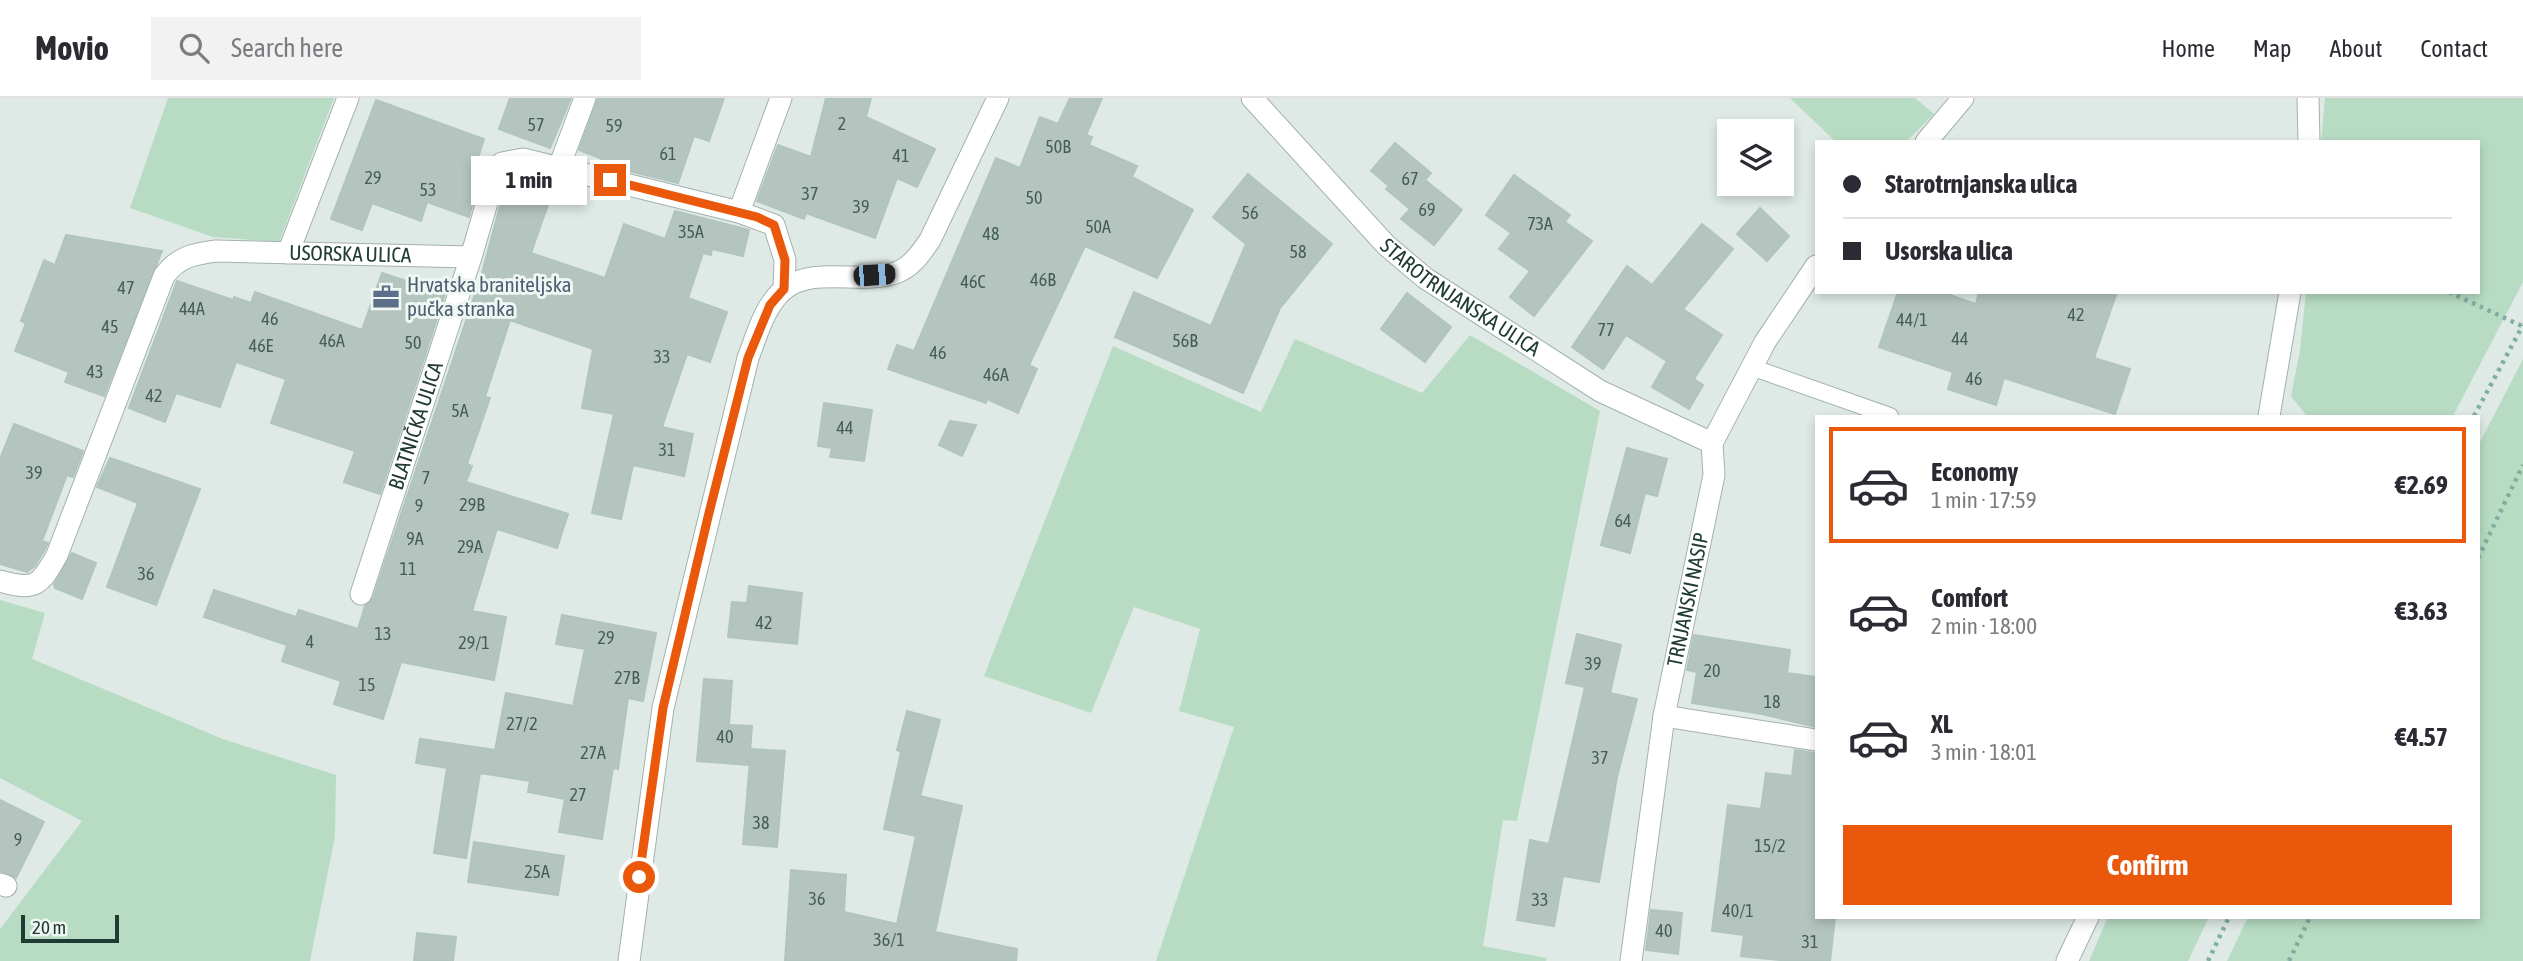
<!DOCTYPE html>
<meta charset="utf-8">
<style>
body{margin:0;font-family:"Asap Condensed",sans-serif;background:#f2f2f3;color:#2b2b33;height:100vh;display:flex;flex-direction:column;font-size:26px;white-space:nowrap}
*{box-sizing:border-box;margin:0}
p{font-size:23px;color:#7c7c81}
.icon{flex:none;width:38px;height:38px;fill:none;stroke:currentColor;stroke-width:2;stroke-linecap:round;stroke-linejoin:round}
.map{position:relative;flex:1;overflow:hidden}
.side{position:absolute;left:1815px;top:317px;width:665px;height:504px;display:flex;flex-direction:column;background:#fff;border-radius:0px;box-shadow:0 4px 10px #0003}
.side>*{flex:none}
.banner{position:absolute;left:1815px;top:42px;width:665px;height:154px;border-radius:0px;box-shadow:0 4px 10px #0003;display:grid;align-content:center;height:154px;padding:0 28px;background:#fff}
.controls{position:absolute;left:1717px;top:21px;display:grid;gap:14px}
.controls a{display:grid;place-items:center;width:77px;height:77px;border-radius:0px;background:#fff;box-shadow:0 4px 10px #0003;font-size:35px}
.scale{position:absolute;left:21px;bottom:18px;width:98px;box-sizing:border-box;padding-left:7px;border:4px solid #203a34;border-top:0;font-size:19px;line-height:24px;white-space:nowrap;color:#203a34;-webkit-text-stroke:5px #eff7f3;paint-order:stroke}
.end{position:absolute;width:32px;height:32px;margin:-16px;border:9px solid #ea580c;background:#fff;box-shadow:0 0 0 4px #fff}
.from{border-radius:50%}
.bubble{position:absolute;height:49px;border-radius:0px;background:#fff;box-shadow:0 4px 10px #0003;font-size:23px;font-weight:700;line-height:49px;text-align:center}
.car{position:absolute;width:21px;height:42px;margin:-21px -10px;border-radius:9px;box-shadow:0 0 5px 2px #0007;background:linear-gradient(#222 24%,#8ab4d8 0 40%,#222 0 76%,#8ab4d8 0 86%,#222 0)}
.banner b{display:flex;align-items:center;gap:24px;height:66px;font-size:26px}
.banner b+b{border-top:2px solid #e1e1e2}
.banner i{width:18px;height:18px;background:#2b2b33}
ul{padding:12px 0 0;list-style:none}
li{display:flex;align-items:center;gap:21px;height:116px;margin:0 14px 10px;padding:0 14px;border:4px solid transparent;border-radius:0px}
li div{flex:1}
li b{display:block;font-size:26px}
li em{font-style:normal;font-weight:700}
li.current{border-color:#ea580c}
li>.icon{width:63px;height:63px;stroke-width:1.5}
.action{display:flex;gap:14px;margin-top:auto;padding:14px 28px}
.action a{flex:1;height:80px;border-radius:0px;background:#ea580c;color:#fff;font-size:28px;font-weight:700;line-height:80px;text-align:center}
header{display:flex;align-items:center;gap:42px;box-sizing:border-box;height:98px;padding:0 35px;background:#fff;border-bottom:2px solid #e1e1e2}
header strong{font-size:33px}
nav{display:flex;gap:38px;margin-inline-start:auto;font-size:24px}
.search{width:490px;height:63px;background:#f2f2f3;display:flex;align-items:center;gap:18px;box-sizing:border-box;padding:0 24px;border-radius:0px;color:#7c7c81;font-size:26px}
.map>svg:first-child{display:block}
.green{fill:#b7dcc3}
.building{fill:#b4c5bf;stroke:#b1c4bd;stroke-width:2}
.lines{fill:none;stroke-linecap:round;stroke-linejoin:round}
.service-casing{stroke:#a2b2ad;stroke-width:18}
.minor-casing{stroke:#a2b2ad;stroke-width:23}
.tertiary-casing{stroke:#a2b2ad;stroke-width:23}
.path{stroke:#7faea2;stroke-width:4.5;stroke-dasharray:3.5 5;stroke-linecap:butt}
.service{stroke:#fff;stroke-width:16}
.minor{stroke:#fff;stroke-width:21}
.tertiary{stroke:#fff;stroke-width:21}
.route{stroke:#ea580c;stroke-width:9}
.labels{text-anchor:middle;stroke-width:6;stroke-linejoin:round;paint-order:stroke}
.number-label{font-size:18px;fill:#455d57}
.street-label{font-size:21px;fill:#203a34;stroke:#eff7f3}
.service-label{font-size:21px;fill:#4e5e75;stroke:#eff7f3;text-anchor:start}
</style>
<header>
<strong>Movio</strong>
<div class="search"><svg class="icon" aria-label="search" viewBox="0 0 24 24"><circle cx="10" cy="10" r="6"/><path d="M15 15l6 6"/></svg>Search here</div>
<nav><a>Home</a><a>Map</a><a>About</a><a>Contact</a></nav>
</header>
<div class="map">
<svg width="2523" height="863" viewBox="0 0 2523 863">
<rect width="100%" height="100%" fill="#dfeae6"/>
<g class="green">
<polygon points="168,0 334,0 279,144 213,139 130,110"/>
<polygon points="1790,0 1915,0 1934,16 1906,44 1836,44"/>
<polygon points="2325,0 2523,0 2523,184 2453,318 2307,318 2291,298 2300,252 2306,194 2478,194 2478,44 2321,44"/>
<polygon points="1470,237 1600,313 1517,723 1503,722 1483,848 1547,860 1546,863 1156,863 1234,629 1179,613 1200,531 1134,509 1091,615 984,578 1113,248 1261,314 1295,241 1422,295"/>
<polygon points="2523,261 2523,863 2227,863 2248,819 2478,819 2478,348"/>
<polygon points="0,502 45,515 32,561 223,641 336,677 335,739 310,863 0,863 0,831 82,723 0,680"/>
<polygon points="2108,819 2209,819 2188,863 2089,863"/>
</g>
<g class="building">
<polygon points="510,0 571,0 550,50 499,31"/>
<polygon points="598,0 724,0 709,43 694,38 678,85 612,69 612,65 579,52"/>
<polygon points="826,0 871,0 866,19 935,51 917,89 897,80 875,140 806,115 804,121 757,103 778,47 811,59"/>
<polygon points="1070,0 1102,0 1086,37 1092,39 1089,47 1137,68 1132,79 1193,112 1157,180 1085,148 1029,267 1037,271 1018,315 987,301 986,305 888,271 897,247 914,253 996,60 1020,70 1040,19 1058,26"/>
<polygon points="376,2 484,41 473,75 481,77 469,119 427,104 421,123 372,105 362,132 331,121"/>
<polygon points="1395,45 1431,75 1425,82 1462,112 1434,147 1401,121 1410,111 1386,91 1389,88 1371,73"/>
<polygon points="1248,76 1332,146 1280,210 1243,295 1115,239 1134,194 1211,228 1246,146 1213,119"/>
<polygon points="1514,77 1570,117 1565,124 1592,143 1534,218 1510,199 1530,173 1499,151 1511,135 1486,117"/>
<polygon points="506,86 550,101 531,155 605,180 624,126 665,141 675,113 749,132 743,158 712,151 711,157 703,155 688,200 727,214 710,264 687,256 662,329 693,336 684,378 633,367 621,421 592,415 614,316 582,310 593,251 510,222 485,299 490,300 467,366 472,368 466,384 568,416 557,450 497,431 472,513 506,519 494,582 401,564 383,621 334,606 341,583 282,563 287,547 204,519 214,492 296,519 299,512 358,531 365,508 373,500 482,175"/>
<polygon points="1760,110 1789,138 1767,163 1737,136"/>
<polygon points="1702,126 1733,151 1683,211 1722,237 1694,281 1703,287 1689,311 1652,289 1667,263 1626,237 1603,271 1572,249 1627,168 1652,187"/>
<polygon points="66,137 162,153 104,298 65,284 69,274 15,253 26,225 21,223 44,162 55,167"/>
<polygon points="382,175 445,196 380,396 344,384 355,353 271,325 286,281 236,264 220,309 176,295 165,324 129,310 177,183 233,202 234,199 251,205 255,194 362,232"/>
<polygon points="1898,194 1941,194 1976,206 1979,194 2117,194 2094,260 2130,271 2115,316 2004,280 1996,307 1948,291 1953,274 1879,249"/>
<polygon points="1407,195 1451,229 1425,264 1381,231"/>
<polygon points="824,305 872,312 864,363 830,359 832,350 818,348"/>
<polygon points="950,323 976,327 962,358 939,347"/>
<polygon points="14,326 83,353 73,379 67,377 42,443 48,445 45,451 35,468 27,474 0,466 0,361"/>
<polygon points="1627,350 1667,361 1657,398 1645,395 1630,455 1601,447"/>
<polygon points="110,360 200,391 156,507 107,489 138,405 97,389"/>
<polygon points="72,455 96,465 82,501 55,490 54,486"/>
<polygon points="749,488 802,495 797,546 728,539 732,504 747,505"/>
<polygon points="562,517 656,535 643,603 628,600 618,671 613,670 602,741 559,734 565,701 528,694 530,683 480,675 466,760 434,755 447,670 416,665 420,641 495,652 506,595 573,608 585,551 556,546"/>
<polygon points="1577,536 1621,547 1610,595 1637,601 1617,679 1599,784 1563,778 1554,828 1517,822 1530,742 1549,746 1585,589 1566,585"/>
<polygon points="1694,537 1790,552 1787,575 1816,579 1816,629 1762,616 1692,605 1697,574 1687,572"/>
<polygon points="704,581 732,583 729,627 752,628 749,667 697,663"/>
<polygon points="907,613 940,622 920,698 962,708 935,834 1017,851 1016,863 785,863 791,772 846,777 844,814 897,826 916,738 884,731 901,654 897,652"/>
<polygon points="751,651 785,653 777,749 743,746"/>
<polygon points="1795,652 1816,655 1816,819 1835,819 1830,863 1789,863 1741,858 1744,837 1712,833 1728,707 1761,711 1766,675 1792,678"/>
<polygon points="0,702 44,724 16,780 0,773"/>
<polygon points="474,744 564,758 558,797 468,784"/>
<polygon points="1651,812 1682,815 1678,856 1646,852"/>
<polygon points="417,835 456,839 453,863 414,863"/>
</g>
<g class="lines">
<defs>
<polyline id="service" points="1751,269 1890,318"/>
<g id="minor">
<path id="s1" d="M1252,0L1386,147L1425,180L1600,293L1712,345"/>
<polyline points="2308,0 2309,44"/>
<polyline points="1926,44 1963,0"/>
<polyline points="559,69 585,0"/>
<polyline points="739,114 781,0"/>
<polyline points="288,155 348,0"/>
<polyline points="2269,318 2290,194"/>
<path id="s2" d="M0,483C35,493 40,488 57,457L164,178C178,159 193,156 216,153L471,159L496,74L502,65L523,61L739,114L774,127L785,162L784,191"/>
<path id="s3" d="M361,496L471,159"/>
<polyline points="1664,618 1816,642"/>
<polyline points="0,786 6,788"/>
<path id="s4" d="M1631,863L1664,618L1714,377L1712,345L1765,244L1816,168"/>
<polyline points="2067,863 2088,819"/>
</g>
<path id="tertiary" d="M629,863L663,610L748,260C757,237 764,209 783,192C813,167 861,187 895,175C911,170 921,155 930,142L998,0"/>
</defs>
<use href="#service" class="service-casing"/>
<use href="#minor" class="minor-casing"/>
<use href="#tertiary" class="tertiary-casing"/>
<g class="path">
<polyline points="2449,194 2522,228"/>
<polyline points="2474,318 2523,227"/>
<polyline points="2478,460 2523,367"/>
<polyline points="2208,863 2229,819"/>
<polyline points="2289,863 2310,819"/>
</g>
<use href="#service" class="service"/>
<use href="#minor" class="minor"/>
<use href="#tertiary" class="tertiary"/>
</g>
<g class="lines">
<polyline class="route" points="610,82 757,119 774,127 785,162 784,191 770,207 748,260 708,419 663,610 639,779"/>
</g>
<defs>
<symbol id="office-bare" viewBox="-9 -9 18 18"><path d="M-6-3h4V-5.5h4V-3h4V5H-6ZM-1-4.5V-3h2v-1.5ZM-6 0V1H6V0Z" fill="#5c6f8a" stroke="#eff7f3" stroke-width="2.5" paint-order="stroke"/></symbol>
</defs>
<g fill-rule="evenodd">
<use href="#office-bare" x="367" y="180" width="38" height="38"/>
</g>
<g class="labels">
<g class="number-label">
<text x="842" y="32">2</text>
<text x="536" y="33">57</text>
<text x="614" y="34">59</text>
<text x="1058" y="55">50B</text>
<text x="668" y="62">61</text>
<text x="901" y="64">41</text>
<text x="373" y="86">29</text>
<text x="1410" y="87">67</text>
<text x="428" y="98">53</text>
<text x="810" y="102">37</text>
<text x="1034" y="106">50</text>
<text x="861" y="115">39</text>
<text x="1427" y="118">69</text>
<text x="1250" y="121">56</text>
<text x="1540" y="132">73A</text>
<text x="1098" y="135">50A</text>
<text x="691" y="140">35A</text>
<text x="991" y="142">48</text>
<text x="1298" y="160">58</text>
<text x="1043" y="188">46B</text>
<text x="973" y="190">46C</text>
<text x="126" y="196">47</text>
<text x="192" y="217">44A</text>
<text x="2076" y="223">42</text>
<text x="270" y="227">46</text>
<text x="1912" y="228">44/1</text>
<text x="110" y="235">45</text>
<text x="1606" y="238">77</text>
<text x="1960" y="247">44</text>
<text x="332" y="249">46A</text>
<text x="1185" y="249">56B</text>
<text x="413" y="251">50</text>
<text x="261" y="254">46E</text>
<text x="938" y="261">46</text>
<text x="662" y="265">33</text>
<text x="95" y="280">43</text>
<text x="996" y="283">46A</text>
<text x="1974" y="287">46</text>
<text x="154" y="304">42</text>
<text x="460" y="319">5A</text>
<text x="845" y="336">44</text>
<text x="667" y="358">31</text>
<text x="34" y="381">39</text>
<text x="426" y="386">7</text>
<text x="472" y="413">29B</text>
<text x="419" y="414">9</text>
<text x="1623" y="429">64</text>
<text x="415" y="447">9A</text>
<text x="470" y="455">29A</text>
<text x="408" y="477">11</text>
<text x="146" y="482">36</text>
<text x="764" y="531">42</text>
<text x="383" y="542">13</text>
<text x="606" y="546">29</text>
<text x="310" y="550">4</text>
<text x="474" y="551">29/1</text>
<text x="1593" y="572">39</text>
<text x="1712" y="579">20</text>
<text x="627" y="586">27B</text>
<text x="367" y="593">15</text>
<text x="1772" y="610">18</text>
<text x="522" y="632">27/2</text>
<text x="725" y="645">40</text>
<text x="593" y="661">27A</text>
<text x="1600" y="666">37</text>
<text x="578" y="703">27</text>
<text x="761" y="731">38</text>
<text x="18" y="748">9</text>
<text x="1770" y="754">15/2</text>
<text x="537" y="780">25A</text>
<text x="817" y="807">36</text>
<text x="1540" y="808">33</text>
<text x="1738" y="819">40/1</text>
<text x="1664" y="839">40</text>
<text x="889" y="848">36/1</text>
<text x="1810" y="850">31</text>
</g>
<g class="street-label">
<text dy="7" stroke="none"><textPath href="#s2" startOffset="565">USORSKA ULICA</textPath></text>
<text dy="7" stroke="none"><textPath href="#s1" startOffset="290">STAROTRNJANSKA ULICA</textPath></text>
<text dy="7" stroke="none"><textPath href="#s3" startOffset="177">BLATNIČKA ULICA</textPath></text>
<text dy="7" stroke="none"><textPath href="#s4" startOffset="366">TRNJANSKI NASIP</textPath></text>
</g>
<g class="service-label">
<text x="407" y="194">Hrvatska braniteljska<tspan x="407" dy="24">pučka stranka</tspan></text>
</g>
</g>
</svg>
<div class="controls">
<a><svg class="icon" aria-label="layers" viewBox="0 0 24 24"><path d="M12 4l9 5-9 5-9-5zM3 14l9 5 9-5"/></svg></a>
</div>
<div class="scale">20 m</div>
<i class="end from" style="left:639px;top:779px"></i>
<i class="end" style="left:610px;top:82px"></i>
<div class="bubble" style="left:471px;top:58px;width:116px">1 min</div>
<i class="car" style="left:874px;top:177px;rotate:86deg"></i>
<div class="banner">
<b><i class="from"></i>Starotrnjanska ulica</b>
<b><i></i>Usorska ulica</b>
</div>
<section class="side">
<ul>
<li class="current"><svg class="icon" aria-label="car" viewBox="0 0 24 24"><path d="M5 17H2v-5l4-1 3-4h7l3 4 3 1v5h-3M9 17h6M6 11h13"/><circle cx="7" cy="17" r="2"/><circle cx="17" cy="17" r="2"/></svg><div><b>Economy</b><p>1 min · 17:59</p></div><em>€2.69</em></li>
<li><svg class="icon" aria-label="car" viewBox="0 0 24 24"><path d="M5 17H2v-5l4-1 3-4h7l3 4 3 1v5h-3M9 17h6M6 11h13"/><circle cx="7" cy="17" r="2"/><circle cx="17" cy="17" r="2"/></svg><div><b>Comfort</b><p>2 min · 18:00</p></div><em>€3.63</em></li>
<li><svg class="icon" aria-label="car" viewBox="0 0 24 24"><path d="M5 17H2v-5l4-1 3-4h7l3 4 3 1v5h-3M9 17h6M6 11h13"/><circle cx="7" cy="17" r="2"/><circle cx="17" cy="17" r="2"/></svg><div><b>XL</b><p>3 min · 18:01</p></div><em>€4.57</em></li>
</ul>
<div class="action"><a>Confirm</a></div>
</section>
</div>
